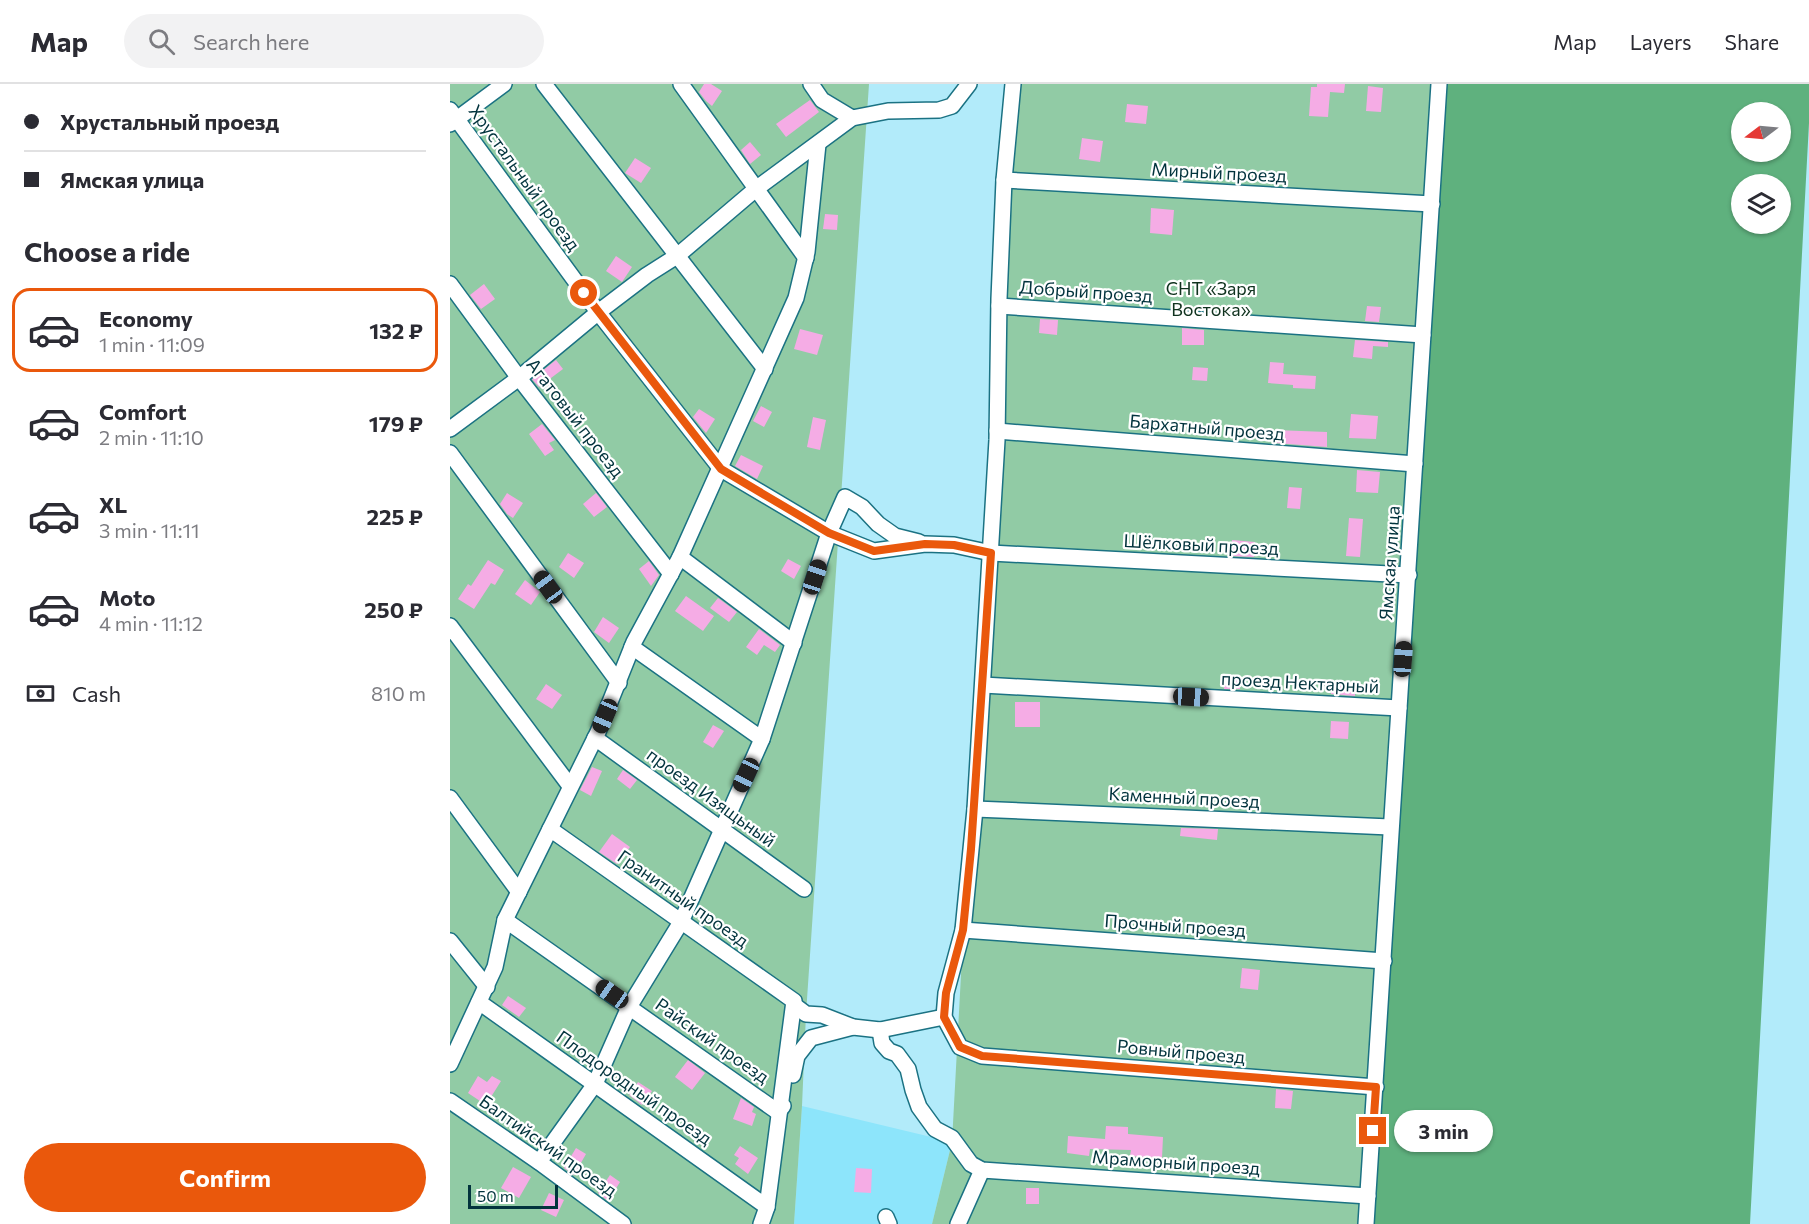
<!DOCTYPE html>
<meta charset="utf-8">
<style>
body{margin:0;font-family:Commissioner,sans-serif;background:#f2f2f3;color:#2b2b33;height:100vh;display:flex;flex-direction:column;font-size:22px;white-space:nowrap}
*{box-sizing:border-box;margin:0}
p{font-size:20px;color:#7c7c81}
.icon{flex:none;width:33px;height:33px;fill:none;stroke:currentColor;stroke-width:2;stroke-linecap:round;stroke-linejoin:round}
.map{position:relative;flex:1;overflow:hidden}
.panel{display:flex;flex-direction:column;background:#fff;width:450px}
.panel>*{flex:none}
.hud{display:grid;align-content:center;height:132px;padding:0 24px;background:#fff}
.needle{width:39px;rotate:254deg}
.buttons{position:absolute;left:1281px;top:18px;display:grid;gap:12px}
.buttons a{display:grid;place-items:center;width:60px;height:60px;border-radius:50%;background:#fff;box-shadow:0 2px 4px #0004;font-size:30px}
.scale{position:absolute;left:18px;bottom:15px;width:90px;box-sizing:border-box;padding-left:6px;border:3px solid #02333d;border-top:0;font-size:16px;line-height:21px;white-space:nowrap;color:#02333d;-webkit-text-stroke:4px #fff;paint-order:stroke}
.end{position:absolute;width:27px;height:27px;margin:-14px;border:8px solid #ea580c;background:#fff;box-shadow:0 0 0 3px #fff}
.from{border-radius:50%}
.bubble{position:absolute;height:42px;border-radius:21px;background:#fff;box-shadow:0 2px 4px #0004;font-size:20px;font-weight:700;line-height:42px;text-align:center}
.car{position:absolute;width:18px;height:36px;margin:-18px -9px;border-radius:8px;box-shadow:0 0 4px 2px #0007;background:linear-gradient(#222 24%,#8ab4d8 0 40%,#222 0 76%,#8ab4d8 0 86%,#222 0)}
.hud b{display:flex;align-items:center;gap:21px;height:57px;font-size:22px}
.hud b+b{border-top:2px solid #e1e1e2}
.hud i{width:15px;height:15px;background:#2b2b33}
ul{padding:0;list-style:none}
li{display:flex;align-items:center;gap:18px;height:84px;margin:0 12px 9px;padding:0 12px;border:3px solid transparent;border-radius:18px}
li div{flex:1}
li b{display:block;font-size:22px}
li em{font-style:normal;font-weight:700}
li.on{border-color:#ea580c}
li>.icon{width:54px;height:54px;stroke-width:1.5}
h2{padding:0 24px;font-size:27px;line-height:72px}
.pay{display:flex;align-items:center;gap:15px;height:66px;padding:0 24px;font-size:22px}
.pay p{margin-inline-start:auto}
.button{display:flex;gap:12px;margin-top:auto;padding:12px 24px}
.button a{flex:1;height:69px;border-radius:36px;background:#ea580c;color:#fff;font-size:24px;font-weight:700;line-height:69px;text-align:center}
header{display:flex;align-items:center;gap:36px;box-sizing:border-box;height:84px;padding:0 30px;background:#fff;border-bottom:2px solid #e1e1e2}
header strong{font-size:28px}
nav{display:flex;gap:33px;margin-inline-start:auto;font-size:21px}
.search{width:420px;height:54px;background:#f2f2f3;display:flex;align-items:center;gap:15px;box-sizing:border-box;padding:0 21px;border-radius:33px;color:#7c7c81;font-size:22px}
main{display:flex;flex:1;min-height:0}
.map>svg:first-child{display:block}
.built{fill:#8de5fb}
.green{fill:#91cba5}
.forest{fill:#5fb17e;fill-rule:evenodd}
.building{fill:#f5ace5}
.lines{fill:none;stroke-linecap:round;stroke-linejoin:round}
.minor-casing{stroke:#1b7283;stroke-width:18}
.minor{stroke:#fff;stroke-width:15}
.route{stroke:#ea580c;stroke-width:8}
.labels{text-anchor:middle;stroke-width:4.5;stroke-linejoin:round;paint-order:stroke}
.street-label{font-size:18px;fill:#02333d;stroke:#fff}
.park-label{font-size:18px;fill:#10331f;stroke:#fff}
</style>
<header>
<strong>Map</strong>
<div class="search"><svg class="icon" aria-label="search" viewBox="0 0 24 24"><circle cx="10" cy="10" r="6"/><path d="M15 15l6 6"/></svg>Search here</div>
<nav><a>Map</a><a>Layers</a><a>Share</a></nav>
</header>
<main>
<section class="panel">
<div class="hud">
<b><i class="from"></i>Хрустальный проезд</b>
<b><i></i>Ямская улица</b>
</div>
<h2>Choose a ride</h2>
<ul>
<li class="on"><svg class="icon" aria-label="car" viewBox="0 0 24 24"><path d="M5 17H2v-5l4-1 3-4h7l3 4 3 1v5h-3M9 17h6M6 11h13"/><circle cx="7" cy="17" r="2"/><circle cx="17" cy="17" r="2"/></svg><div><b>Economy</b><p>1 min · 11:09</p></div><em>132 ₽</em></li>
<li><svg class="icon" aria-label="car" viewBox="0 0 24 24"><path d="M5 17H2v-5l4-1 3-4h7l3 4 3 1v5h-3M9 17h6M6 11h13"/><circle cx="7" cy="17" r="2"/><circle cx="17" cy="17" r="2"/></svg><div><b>Comfort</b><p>2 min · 11:10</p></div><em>179 ₽</em></li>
<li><svg class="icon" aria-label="car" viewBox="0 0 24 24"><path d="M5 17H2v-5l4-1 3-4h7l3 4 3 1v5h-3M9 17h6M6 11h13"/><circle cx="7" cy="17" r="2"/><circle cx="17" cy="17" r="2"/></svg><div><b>XL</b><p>3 min · 11:11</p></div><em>225 ₽</em></li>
<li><svg class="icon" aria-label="car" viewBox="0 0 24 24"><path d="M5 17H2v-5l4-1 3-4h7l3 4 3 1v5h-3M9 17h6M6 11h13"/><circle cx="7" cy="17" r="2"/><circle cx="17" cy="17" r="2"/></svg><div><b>Moto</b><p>4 min · 11:12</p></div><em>250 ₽</em></li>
</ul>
<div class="pay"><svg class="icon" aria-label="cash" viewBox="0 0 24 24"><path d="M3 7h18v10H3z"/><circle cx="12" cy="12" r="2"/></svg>Cash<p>810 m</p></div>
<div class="button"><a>Confirm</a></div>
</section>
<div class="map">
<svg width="1359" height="1140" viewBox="0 0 1359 1140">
<rect width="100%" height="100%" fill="#b2ebfa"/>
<polygon class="built" points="352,1022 502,1058 482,1140 344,1140"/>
<g class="green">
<polygon points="0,0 419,0 356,930 352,1022 344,1140 0,1140"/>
<polygon points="559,0 989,0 916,1140 482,1140 502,1058"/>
</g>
<path class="forest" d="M997,0H1359V39L1300,1140H922ZM1292,28H1330V68H1292ZM1292,100H1330V140H1292Z"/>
<g class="building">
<polygon points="254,0 261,0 272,7 262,22 256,17 249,8"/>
<polygon points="867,0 895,0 894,9 880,8 878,33 859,32 861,3 867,3"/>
<polygon points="918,2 933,4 931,28 916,27"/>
<polygon points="360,16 369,28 336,53 326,40"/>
<polygon points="677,20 698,22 696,40 675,38"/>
<polygon points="632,54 653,57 650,78 629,75"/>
<polygon points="300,58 311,71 300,80 291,66"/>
<polygon points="185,74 201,84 191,99 175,89"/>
<polygon points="701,124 724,126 722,151 700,149"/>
<polygon points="375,130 388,131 387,146 373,145"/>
<polygon points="166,172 182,183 172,198 156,187"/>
<polygon points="34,200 45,215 31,225 20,211"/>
<polygon points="917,222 931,223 929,238 915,237"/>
<polygon points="590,235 608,236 607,251 589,249"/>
<polygon points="732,244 754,246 754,261 732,261"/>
<polygon points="350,245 373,251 367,271 344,265"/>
<polygon points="905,256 938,258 938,263 923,262 922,275 903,273"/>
<polygon points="106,276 113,285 89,303 82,295"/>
<polygon points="820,278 834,279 833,290 866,292 865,305 843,304 843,301 818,299"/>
<polygon points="743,283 758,284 757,297 742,296"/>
<polygon points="311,322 322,328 314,343 303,337"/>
<polygon points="249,325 265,335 256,349 243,333"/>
<polygon points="901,330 928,332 926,355 899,354"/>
<polygon points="363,333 376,336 370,366 357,363"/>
<polygon points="92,340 105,356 99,359 104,366 95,372 79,350"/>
<polygon points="825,346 877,348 877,363 825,359"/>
<polygon points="291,371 313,382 307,395 285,382"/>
<polygon points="907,386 930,388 928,409 906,408"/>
<polygon points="839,403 852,404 850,425 837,424"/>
<polygon points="57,409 73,419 63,434 57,430 50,420"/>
<polygon points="146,409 157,423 144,433 133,420"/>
<polygon points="899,434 913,435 910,473 896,472"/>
<polygon points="782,456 805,458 804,473 781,472"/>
<polygon points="118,469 134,479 124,494 109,483"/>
<polygon points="338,475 351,482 344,495 331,487"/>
<polygon points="38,476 54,486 45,501 41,499 24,525 8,515 18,500 21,502"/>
<polygon points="199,477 209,491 201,502 189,485"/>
<polygon points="75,496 90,508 81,521 65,510"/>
<polygon points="236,512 264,532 253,547 225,527"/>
<polygon points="268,514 287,528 279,538 260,524"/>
<polygon points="153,533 169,544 159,559 144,548"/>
<polygon points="309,545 330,561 325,568 314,561 307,571 296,563"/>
<polygon points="775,593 791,594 790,605 774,605"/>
<polygon points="96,600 112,611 102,625 86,615"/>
<polygon points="881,600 905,601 905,612 881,610"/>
<rect x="565" y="618" width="25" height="25"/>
<polygon points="881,637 899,638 898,655 880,654"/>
<polygon points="263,641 274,647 263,664 253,658"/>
<polygon points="142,683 152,687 141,712 130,706"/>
<polygon points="173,686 187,696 180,705 167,695"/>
<polygon points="731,744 768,745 767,756 730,752"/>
<polygon points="162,750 180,763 167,780 149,768"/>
<polygon points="792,884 810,886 808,906 790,904"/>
<polygon points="58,912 76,924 69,933 52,921"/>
<polygon points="238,976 255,989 242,1006 225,993"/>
<polygon points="28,992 37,998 42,992 51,997 36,1021 18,1009"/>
<polygon points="188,998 202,1007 192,1021 179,1011"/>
<polygon points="826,1005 843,1007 841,1025 825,1024"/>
<polygon points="291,1014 304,1023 302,1028 306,1030 302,1042 283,1035"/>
<polygon points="656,1042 678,1043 678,1050 713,1053 712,1074 680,1072 681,1066 640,1065 639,1072 617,1069 618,1052 655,1055"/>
<polygon points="290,1062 308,1074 298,1090 285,1080 289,1074 284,1071"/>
<polygon points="126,1064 136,1070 124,1091 114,1084"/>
<polygon points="63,1083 81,1093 69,1114 51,1104"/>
<polygon points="406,1084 422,1085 421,1109 404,1108"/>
<polygon points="160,1091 170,1098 158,1117 148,1109"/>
<rect x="576" y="1104" width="13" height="16"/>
<polygon points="99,1109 114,1116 106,1133 91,1126"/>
</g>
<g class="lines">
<defs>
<g id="minor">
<polyline points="94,0 315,285"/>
<polyline points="231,0 356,174"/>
<polyline points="361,0 372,16 402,34"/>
<polyline points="563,0 554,96 549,215 547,356 525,725 513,846 496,909 494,933 510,963 532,972 926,1003"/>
<polyline points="0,26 148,228 271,385 379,449 424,467 475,460 504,461 541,469 959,491"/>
<polyline points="0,40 54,0"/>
<polyline points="554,96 982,120"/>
<polyline points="0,200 69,294 221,490"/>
<polyline points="549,222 973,251"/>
<polyline points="0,345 69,294 151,226 197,191 227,172 307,104 402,34 438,27 489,26 502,22 519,0"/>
<polyline points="547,347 965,380"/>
<polyline points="0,369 169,599"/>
<polyline points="230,473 344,559"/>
<polyline points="0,542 120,702"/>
<polyline points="182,563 312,655"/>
<polyline points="533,601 949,624"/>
<polyline points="145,654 354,805"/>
<polyline points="0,714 69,808"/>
<polyline points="525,725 940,743"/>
<polyline points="100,745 344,917 317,1123 311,1140"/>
<polyline points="55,836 328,1028 333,1022"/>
<polyline points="513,846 934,877"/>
<polyline points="0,857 37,903"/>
<polyline points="29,918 317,1123"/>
<polyline points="344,921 356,930 372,931 403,943 430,946 494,933"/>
<polyline points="430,946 432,959 439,967 447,970 458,985 463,1006 469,1023 485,1045 502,1054 521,1080 532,1086 918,1112"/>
<polyline points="0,980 45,883 55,836 148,648 184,558 230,473 346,214 357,168 368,60"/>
<polyline points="343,991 347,972 361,954 403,943"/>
<polyline points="0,1017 89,1078 173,1140"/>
<polyline points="89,1078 145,1000 179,923 231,838 312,655 379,449 395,413 412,423 428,440 445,452 469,458"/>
<polyline points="436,1133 439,1140"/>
<polyline points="508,1140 532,1086"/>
<polyline points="916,1140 989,0"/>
</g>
</defs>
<use href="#minor" class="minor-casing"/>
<use href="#minor" class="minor"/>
</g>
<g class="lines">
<polyline class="route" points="134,209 271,385 379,449 424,467 475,460 504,461 541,469 521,765 513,846 496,909 494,933 510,963 532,972 926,1003 923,1047"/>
</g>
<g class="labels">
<g class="street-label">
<text transform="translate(769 89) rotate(3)" y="6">Мирный проезд</text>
<text transform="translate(74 94) rotate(54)" y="6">Хрустальный проезд</text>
<text transform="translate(636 208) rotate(4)" y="6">Добрый проезд</text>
<text transform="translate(125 334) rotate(52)" y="6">Агатовый проезд</text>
<text transform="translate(757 344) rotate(5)" y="6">Бархатный проезд</text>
<text transform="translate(751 461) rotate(3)" y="6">Шёлковый проезд</text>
<text transform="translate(940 479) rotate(-86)" y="6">Ямская улица</text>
<text transform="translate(850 599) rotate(3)" y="6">проезд Нектарный</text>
<text transform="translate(261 714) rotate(36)" y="6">проезд Изящьный</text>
<text transform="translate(734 714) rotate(3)" y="6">Каменный проезд</text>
<text transform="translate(233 815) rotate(35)" y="6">Гранитный проезд</text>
<text transform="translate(725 842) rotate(4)" y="6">Прочный проезд</text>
<text transform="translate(262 957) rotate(35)" y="6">Райский проезд</text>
<text transform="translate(731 968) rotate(5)" y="6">Ровный проезд</text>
<text transform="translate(184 1004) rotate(35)" y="6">Плодородный проезд</text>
<text transform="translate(98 1062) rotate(35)" y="6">Балтийский проезд</text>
<text transform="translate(726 1079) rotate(4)" y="6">Мраморный проезд</text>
</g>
<g class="park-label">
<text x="761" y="211">СНТ «Заря<tspan x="761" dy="21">Востока»</tspan></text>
</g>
</g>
</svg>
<div class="buttons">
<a><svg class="needle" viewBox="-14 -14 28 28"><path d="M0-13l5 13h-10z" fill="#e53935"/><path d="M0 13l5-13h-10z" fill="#7c7c81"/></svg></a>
<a><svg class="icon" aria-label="layers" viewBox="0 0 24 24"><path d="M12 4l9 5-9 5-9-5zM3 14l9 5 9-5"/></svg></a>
</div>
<div class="scale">50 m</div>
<i class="end from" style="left:134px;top:209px"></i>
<i class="end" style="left:923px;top:1047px"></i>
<div class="bubble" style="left:944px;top:1026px;width:99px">3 min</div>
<i class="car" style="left:365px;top:493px;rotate:18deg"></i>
<i class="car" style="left:98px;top:503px;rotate:324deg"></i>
<i class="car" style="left:953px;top:575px;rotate:4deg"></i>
<i class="car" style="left:741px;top:613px;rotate:93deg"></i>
<i class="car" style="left:155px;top:632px;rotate:203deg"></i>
<i class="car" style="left:296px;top:691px;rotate:205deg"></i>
<i class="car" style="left:162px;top:910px;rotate:305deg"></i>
</div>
</main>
